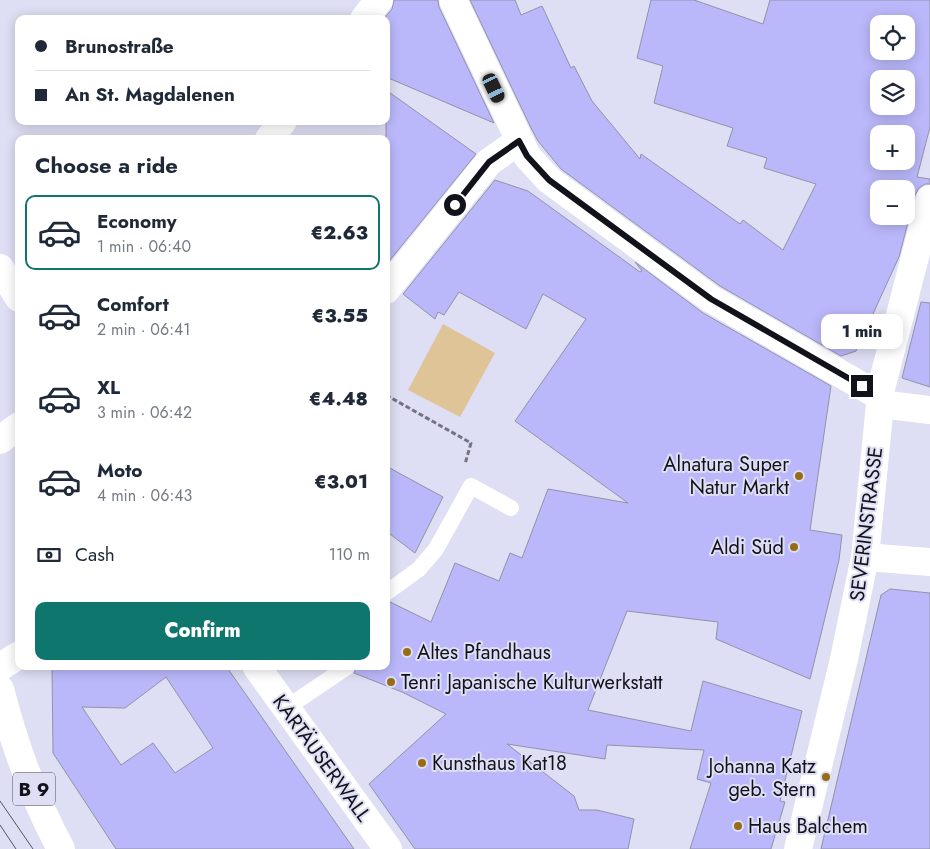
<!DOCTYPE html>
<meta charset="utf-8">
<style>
body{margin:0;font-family:Jost,sans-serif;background:#f6f6f7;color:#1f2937;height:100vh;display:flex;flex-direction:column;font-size:19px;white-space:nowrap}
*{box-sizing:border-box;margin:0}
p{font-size:16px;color:#747a83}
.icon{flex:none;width:28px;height:28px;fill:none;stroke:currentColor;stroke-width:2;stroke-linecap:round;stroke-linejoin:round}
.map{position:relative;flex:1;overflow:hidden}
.drawer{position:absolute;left:15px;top:135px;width:375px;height:535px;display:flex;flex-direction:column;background:#fff;border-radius:10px;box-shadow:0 2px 12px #0003}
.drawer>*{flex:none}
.hud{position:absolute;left:15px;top:15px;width:375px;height:110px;border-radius:10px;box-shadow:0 2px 12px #0003;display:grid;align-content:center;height:110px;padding:0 20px;background:#fff}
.tools{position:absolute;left:870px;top:15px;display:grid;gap:10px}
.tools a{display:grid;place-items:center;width:45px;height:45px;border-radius:10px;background:#fff;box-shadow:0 2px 12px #0003;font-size:25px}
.end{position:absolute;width:22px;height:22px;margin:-11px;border:6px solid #12121a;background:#fff;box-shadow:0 0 0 2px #fff}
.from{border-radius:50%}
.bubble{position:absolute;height:35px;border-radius:10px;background:#fff;box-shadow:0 2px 12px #0003;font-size:16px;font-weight:800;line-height:35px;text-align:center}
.car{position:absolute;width:15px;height:30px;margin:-15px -8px;border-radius:6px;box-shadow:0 0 4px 1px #0007;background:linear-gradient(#222 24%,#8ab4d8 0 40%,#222 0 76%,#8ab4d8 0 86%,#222 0)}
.hud b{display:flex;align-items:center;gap:18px;height:48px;font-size:19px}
.hud b+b{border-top:1px solid #e0e1e3}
.hud i{width:12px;height:12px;background:#1f2937}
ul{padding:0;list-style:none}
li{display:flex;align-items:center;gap:15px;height:75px;margin:0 10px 8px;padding:0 10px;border:2px solid transparent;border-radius:10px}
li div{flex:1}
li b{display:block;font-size:19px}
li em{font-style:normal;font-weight:800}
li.on{border-color:#0f766e}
li>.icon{width:45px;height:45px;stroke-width:1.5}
h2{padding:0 20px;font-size:22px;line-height:60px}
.pay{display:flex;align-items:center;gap:12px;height:55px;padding:0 20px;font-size:19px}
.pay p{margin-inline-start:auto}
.button{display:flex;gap:10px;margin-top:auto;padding:10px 20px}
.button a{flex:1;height:58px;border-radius:10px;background:#0f766e;color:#fff;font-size:20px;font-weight:800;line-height:58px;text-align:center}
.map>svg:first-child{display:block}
.green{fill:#dfc498}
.building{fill:#bab8fa;stroke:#9292a6;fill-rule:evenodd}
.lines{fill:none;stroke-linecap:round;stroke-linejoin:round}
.path{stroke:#737382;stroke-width:3;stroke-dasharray:5 2.5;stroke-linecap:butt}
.lane{stroke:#fff;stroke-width:16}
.street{stroke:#fff;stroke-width:28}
.primary{stroke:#fff;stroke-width:28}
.tram{stroke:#545460;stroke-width:1}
.route{stroke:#12121a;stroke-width:6}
.poi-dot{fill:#966c17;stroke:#dedef4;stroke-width:2}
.labels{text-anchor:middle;stroke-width:4;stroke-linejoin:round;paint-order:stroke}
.shield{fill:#dedef4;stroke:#4f4f5b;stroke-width:1}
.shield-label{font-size:19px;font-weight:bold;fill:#12121a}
.poi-label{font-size:20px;fill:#12121a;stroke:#dedef4;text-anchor:start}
.street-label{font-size:20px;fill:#12121a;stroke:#dedef4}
</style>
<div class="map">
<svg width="930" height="849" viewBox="0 0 930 849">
<rect width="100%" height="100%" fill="#dedef4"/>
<polygon class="green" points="443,324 495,353 460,417 408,390"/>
<g class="building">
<polygon points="394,0 438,0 439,7 494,123 386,77 386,16 392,9"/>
<path d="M470,0H515L521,15L542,6L571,68L574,66L592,101L640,159L641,154L740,224L743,220L783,250L816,184L764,168L767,158L727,146L733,128L654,103L663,66L637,58L651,0H694L763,24L770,0H930V127L917,177L930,179V184H925L919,188L915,195L899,257L856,351L841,356L720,286L561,169L538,141L531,128ZM879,24H906V51H879ZM879,79H906V106H879ZM879,134H906V161H879ZM879,189H906V216H879Z"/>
<polygon points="386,90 476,154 386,265"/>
<polygon points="495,180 528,191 640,272 642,271 635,262 703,313 831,386 810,530 842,535 839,560 810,679 716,639 718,622 627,611 588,710 691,731 703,681 802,711 780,801 785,802 771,849 690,849 711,783 697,779 704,750 607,745 605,759 507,744 574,796 579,810 597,810 634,819 628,849 415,849 369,784 446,714 402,692 354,673 357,666 386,666 386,603 390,602 431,622 455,563 499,581 510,553 522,558 548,489 628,503 515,421 586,319 543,294 526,329 459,292 444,315 438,312 435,319 403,294"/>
<polygon points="921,302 930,303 930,387 902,378"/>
<polygon points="386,466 443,497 415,553 386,531"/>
<polygon points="890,589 930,593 930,849 821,849 881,595"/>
<path d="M52,666H226L354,849H116L53,753ZM166,677L213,748L175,773L153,743L121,765L82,707L125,708Z"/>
</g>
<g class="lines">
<polyline class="path" points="386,395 471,443 465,464"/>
<g class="lane">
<polyline points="386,593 419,569 436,549 471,486 511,508"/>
<polyline points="286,708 347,667"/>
</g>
<g class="street">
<polyline points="453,0 527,156 549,180 711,299 879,396"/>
<polyline points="364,19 379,0"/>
<polyline points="269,139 283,121"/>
<polyline points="0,268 19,298"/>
<polyline points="386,290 489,162 519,141"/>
<polyline points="880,404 930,410"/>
<polyline points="0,440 19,426"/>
<polyline points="865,557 930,562"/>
<polyline points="256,666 388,849"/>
<polyline points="0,667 19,655"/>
<polyline points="798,849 844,659 865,557 880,404 879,396 930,199"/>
</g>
<path class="primary" d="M0,689C14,744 34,799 61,849"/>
<g class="tram">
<polyline points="0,801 33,849"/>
<polyline points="0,825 16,849"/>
</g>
</g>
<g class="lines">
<polyline class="route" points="455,205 489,162 519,141 527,156 549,180 711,299 862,386"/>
</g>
<g class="poi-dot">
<circle cx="799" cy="476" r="5"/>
<circle cx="794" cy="547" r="5"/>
<circle cx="407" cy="652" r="5"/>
<circle cx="391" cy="682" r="5"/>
<circle cx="422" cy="763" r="5"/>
<circle cx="826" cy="777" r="5"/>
<circle cx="738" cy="826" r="5"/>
</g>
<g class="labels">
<rect class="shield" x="13" y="772.5" width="42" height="33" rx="4"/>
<g class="shield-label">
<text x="34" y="796">B 9</text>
</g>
<g class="poi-label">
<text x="789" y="471" text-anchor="end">Alnatura Super<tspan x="789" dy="23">Natur Markt</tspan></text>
<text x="784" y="554" text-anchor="end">Aldi Süd</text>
<text x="417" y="659">Altes Pfandhaus</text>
<text x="401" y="689">Tenri Japanische Kulturwerkstatt</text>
<text x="432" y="770">Kunsthaus Kat18</text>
<text x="816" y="773" text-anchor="end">Johanna Katz<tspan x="816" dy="23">geb. Stern</tspan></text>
<text x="748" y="833">Haus Balchem</text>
</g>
<g class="street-label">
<text transform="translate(866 524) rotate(-83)" y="7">SEVERINSTRASSE</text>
<text transform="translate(322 758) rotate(54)" y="7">KARTÄUSERWALL</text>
</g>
</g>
</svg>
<div class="tools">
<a><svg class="icon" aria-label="locate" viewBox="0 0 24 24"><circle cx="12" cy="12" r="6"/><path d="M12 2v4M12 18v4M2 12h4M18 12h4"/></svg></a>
<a><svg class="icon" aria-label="layers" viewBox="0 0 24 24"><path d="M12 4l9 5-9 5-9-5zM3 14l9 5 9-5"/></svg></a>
<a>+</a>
<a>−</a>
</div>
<i class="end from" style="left:455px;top:205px"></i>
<i class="end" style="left:862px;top:386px"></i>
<div class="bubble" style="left:821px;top:314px;width:82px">1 min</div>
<i class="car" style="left:494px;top:88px;rotate:155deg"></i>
<div class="hud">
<b><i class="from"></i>Brunostraße</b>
<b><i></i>An St. Magdalenen</b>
</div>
<section class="drawer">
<h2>Choose a ride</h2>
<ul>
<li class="on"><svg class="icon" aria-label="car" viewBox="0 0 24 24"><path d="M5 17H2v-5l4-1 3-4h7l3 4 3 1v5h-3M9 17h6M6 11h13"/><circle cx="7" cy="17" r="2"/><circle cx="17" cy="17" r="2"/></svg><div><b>Economy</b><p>1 min · 06:40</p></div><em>€2.63</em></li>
<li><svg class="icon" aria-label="car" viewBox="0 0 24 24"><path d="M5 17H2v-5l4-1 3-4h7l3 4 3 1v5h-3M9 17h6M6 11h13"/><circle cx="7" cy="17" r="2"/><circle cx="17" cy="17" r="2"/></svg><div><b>Comfort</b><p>2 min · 06:41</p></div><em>€3.55</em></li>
<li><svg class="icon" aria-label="car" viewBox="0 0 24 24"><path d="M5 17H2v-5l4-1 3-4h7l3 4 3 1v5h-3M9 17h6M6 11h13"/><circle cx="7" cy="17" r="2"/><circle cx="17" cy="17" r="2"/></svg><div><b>XL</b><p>3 min · 06:42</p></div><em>€4.48</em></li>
<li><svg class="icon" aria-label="car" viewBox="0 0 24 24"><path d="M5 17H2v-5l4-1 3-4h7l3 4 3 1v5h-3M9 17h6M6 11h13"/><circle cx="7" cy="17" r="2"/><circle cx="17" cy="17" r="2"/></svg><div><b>Moto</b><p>4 min · 06:43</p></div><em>€3.01</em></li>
</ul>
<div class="pay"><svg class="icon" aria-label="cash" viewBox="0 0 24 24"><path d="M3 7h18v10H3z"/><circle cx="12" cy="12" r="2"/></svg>Cash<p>110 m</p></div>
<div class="button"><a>Confirm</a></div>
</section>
</div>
